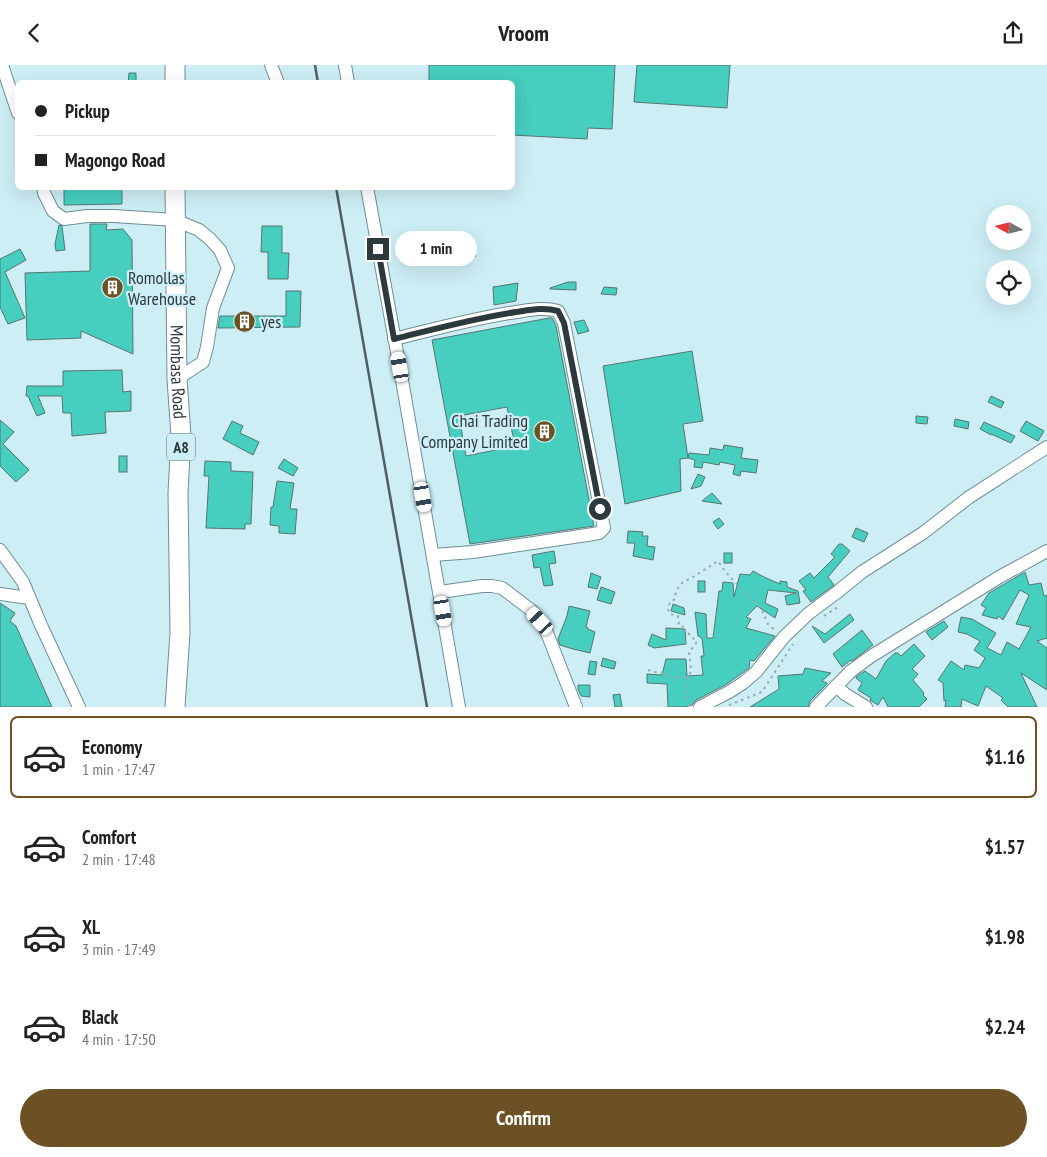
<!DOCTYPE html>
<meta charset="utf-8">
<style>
body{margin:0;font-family:"PT Sans Narrow",sans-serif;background:#f6f6f6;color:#202124;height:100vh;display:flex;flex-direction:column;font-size:19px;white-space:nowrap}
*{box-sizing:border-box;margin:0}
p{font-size:16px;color:#757577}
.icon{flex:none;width:28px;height:28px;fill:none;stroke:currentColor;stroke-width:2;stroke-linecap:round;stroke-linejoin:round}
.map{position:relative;height:642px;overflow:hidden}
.details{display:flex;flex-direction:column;background:#fff;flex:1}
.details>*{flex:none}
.hud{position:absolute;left:15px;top:15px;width:500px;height:110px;border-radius:8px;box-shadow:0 5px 20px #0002;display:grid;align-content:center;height:110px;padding:0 20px;background:#fff}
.needle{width:32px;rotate:278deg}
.buttons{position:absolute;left:986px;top:140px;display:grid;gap:10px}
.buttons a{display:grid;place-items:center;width:45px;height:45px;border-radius:50%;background:#fff;box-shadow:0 5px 20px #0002;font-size:25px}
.end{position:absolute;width:22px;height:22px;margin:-11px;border:6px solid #2d3a3d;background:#fff;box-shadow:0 0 0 2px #fff}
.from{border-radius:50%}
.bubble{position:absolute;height:35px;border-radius:18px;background:#fff;box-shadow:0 5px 20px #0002;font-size:16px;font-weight:600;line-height:35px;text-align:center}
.car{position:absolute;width:15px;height:30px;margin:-15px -8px;border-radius:6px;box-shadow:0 0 4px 1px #0007;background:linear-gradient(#fff 24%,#345 0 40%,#fff 0 76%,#345 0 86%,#fff 0)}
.hud b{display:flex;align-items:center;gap:18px;height:48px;font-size:19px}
.hud b+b{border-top:1px solid #e0e0e0}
.hud i{width:12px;height:12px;background:#202124}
ul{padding:9px 0 0;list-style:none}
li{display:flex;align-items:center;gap:15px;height:82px;margin:0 10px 8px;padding:0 10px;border:2px solid transparent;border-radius:8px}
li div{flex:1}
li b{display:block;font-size:19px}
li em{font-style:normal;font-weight:600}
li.on{border-color:#6b5123}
li>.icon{width:45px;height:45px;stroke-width:1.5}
.primary-button{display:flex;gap:10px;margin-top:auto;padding:10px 20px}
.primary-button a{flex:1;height:58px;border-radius:30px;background:#6b5123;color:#fff;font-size:20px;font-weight:600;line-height:58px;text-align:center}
header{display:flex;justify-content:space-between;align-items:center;height:65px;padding:0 20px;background:#fff;font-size:22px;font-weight:600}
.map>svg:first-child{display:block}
.building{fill:#46cebf;stroke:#577571;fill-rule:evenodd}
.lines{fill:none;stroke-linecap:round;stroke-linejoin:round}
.minor-casing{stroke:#6f8e94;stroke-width:14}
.highway-casing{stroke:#6f8e94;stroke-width:21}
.path{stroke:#92acb1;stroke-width:2;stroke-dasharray:2.5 4;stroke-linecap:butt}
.minor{stroke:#fff;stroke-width:12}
.highway{stroke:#fff;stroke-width:19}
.rail{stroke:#4e5f63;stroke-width:2.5}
.route{stroke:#2d3a3d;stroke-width:6}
.labels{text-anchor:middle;stroke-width:4.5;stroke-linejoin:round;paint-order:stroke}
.shield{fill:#cdeef5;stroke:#5d7074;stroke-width:1}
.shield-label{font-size:16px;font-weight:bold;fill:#2d3a3d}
.poi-label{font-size:18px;fill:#2d3a3d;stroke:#cdeef5;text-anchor:start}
.street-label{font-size:18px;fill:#2d3a3d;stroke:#cdeef5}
</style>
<header><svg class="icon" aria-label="back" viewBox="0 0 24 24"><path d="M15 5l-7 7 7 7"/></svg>Vroom<svg class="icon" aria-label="share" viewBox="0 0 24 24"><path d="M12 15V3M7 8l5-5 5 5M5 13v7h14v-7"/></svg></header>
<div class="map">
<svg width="1047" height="642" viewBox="0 0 1047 642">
<rect width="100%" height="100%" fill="#cdeef5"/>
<g class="building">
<polygon points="429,0 615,0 612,64 588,63 587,74 512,70 512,18 429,18"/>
<polygon points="637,0 730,0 727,43 634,37"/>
<polygon points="129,8 136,8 136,18 128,18"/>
<polygon points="64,122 122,122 122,139 64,140"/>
<polygon points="90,159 107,159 106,165 123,164 132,175 133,289 81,266 81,273 27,275 25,208 90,206"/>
<polygon points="59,160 62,161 65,185 56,186 55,179"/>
<polygon points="262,161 282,161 282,188 289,188 288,214 268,214 268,187 261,187"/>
<polygon points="458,167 466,171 476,191 465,195 453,172"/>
<polygon points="20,184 26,195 5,207 25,253 8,259 0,242 0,194"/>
<polygon points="568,217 576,217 576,225 550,224 550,223"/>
<polygon points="518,218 516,236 494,240 493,222"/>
<polygon points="604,222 617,223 616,230 601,229"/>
<polygon points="286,226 301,226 300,262 218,263 220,251 286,251"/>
<path d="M549,253H552L556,261L594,461L470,479L432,275ZM507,342L515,381L466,391L459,351Z"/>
<polygon points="584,255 589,266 578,269 574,257"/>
<polygon points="692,286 703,356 683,359 688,393 680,394 681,426 625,439 603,301"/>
<polygon points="122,305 123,327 131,326 131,346 105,347 106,368 72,371 71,348 63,348 62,331 38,331 45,348 37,351 28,331 26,331 27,321 63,321 63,306"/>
<polygon points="991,331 1004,337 1001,343 988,337"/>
<polygon points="916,351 928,352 927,359 916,358"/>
<polygon points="955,354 969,357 968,364 954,361"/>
<polygon points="0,355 14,367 3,379 29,405 16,417 0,401"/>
<polygon points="232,356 243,361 240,368 259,377 253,390 223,374"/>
<polygon points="1026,356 1044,366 1038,376 1020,366"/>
<polygon points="984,357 1015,371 1011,378 991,369 991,370 980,364"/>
<polygon points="724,380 743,383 741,393 758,395 756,408 741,406 740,411 733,409 735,400 720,397 719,400 703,397 702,403 694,402 695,395 688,393 689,388 709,390 710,383 723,385"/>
<rect x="119" y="391" width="8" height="16"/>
<polygon points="284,394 298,403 293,411 278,403"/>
<polygon points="205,396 231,397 231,406 253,407 251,459 245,459 245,464 206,463 209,411 204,411"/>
<polygon points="698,409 705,412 701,421 691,424"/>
<polygon points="277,416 294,418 290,444 297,444 295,469 279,468 279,461 270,460 271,442 273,442"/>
<polygon points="712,428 722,439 702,436"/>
<polygon points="719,453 724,459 718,464 713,457"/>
<polygon points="856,463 868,468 864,477 852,472"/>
<polygon points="628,466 643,467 642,471 648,471 647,481 655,482 653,495 633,491 635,478 627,478"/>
<polygon points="839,479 842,479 850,486 828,512 834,520 811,537 803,526 806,525 799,516 810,508 814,513 835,492 831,489"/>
<polygon points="554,486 556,498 549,499 553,520 544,521 540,502 534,503 532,490"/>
<rect x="724" y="488" width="8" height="10"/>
<polygon points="753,506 764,512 780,519 780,516 787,517 787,522 798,526 800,538 787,540 785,531 796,528 768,525 765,538 778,544 775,553 757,541 746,552 751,554 746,563 775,571 754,596 750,595 749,603 738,611 725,620 696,635 692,640 685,642 668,642 667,619 647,618 647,609 662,610 666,594 686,594 687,611 703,610 701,591 704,591 702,573 698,571 695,547 706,549 707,573 713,573 719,526 722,526 723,517 733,518 734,532 740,509 750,510"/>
<polygon points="1025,507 1029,520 1041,518 1044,531 1047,530 1047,573 1037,576 1047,583 1047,625 1021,608 1037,642 1008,642 1001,635 1003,633 986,621 978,641 962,634 961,642 945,642 946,635 944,636 943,618 938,615 951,596 964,605 965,600 979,603 985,593 974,585 980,576 967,569 958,567 961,552 972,554 996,568 987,583 1001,590 1007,577 1019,584 1031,562 1016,559 1029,530 1020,525 1003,555 998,551 997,554 982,550 986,543 981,540 989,528"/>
<polygon points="591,508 601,512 597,524 588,522"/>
<rect x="698" y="516" width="7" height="11"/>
<polygon points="601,522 615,527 611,539 597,535"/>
<polygon points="0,538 15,548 10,556 16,561 52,642 0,642"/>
<polygon points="673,539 684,543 685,550 671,546"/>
<polygon points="569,541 590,546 586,562 588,563 588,564 595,567 590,588 573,584 560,580 558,574 567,551"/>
<polygon points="850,549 854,555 824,578 812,561 825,569"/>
<polygon points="944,556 948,562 932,575 926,567"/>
<polygon points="666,563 685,564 686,579 654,583 648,580 652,569 666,575"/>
<polygon points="862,565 873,580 852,596 851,595 842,602 833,589"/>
<polygon points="914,579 925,591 912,604 918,609 913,615 924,628 923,630 927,634 919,642 888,642 883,632 878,640 870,635 871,633 858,625 862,618 856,613 856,612 865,606 876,614 886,596 895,588 898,588 901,591"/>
<polygon points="603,593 616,597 614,604 601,601"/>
<polygon points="590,596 597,597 595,610 588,609"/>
<polygon points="805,603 831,608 822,616 827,618 827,619 810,636 808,642 750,642 779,624 778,611 803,609"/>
<polygon points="578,620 590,620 590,632 581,631 578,624"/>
<polygon points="620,629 622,642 615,642 613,630"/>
</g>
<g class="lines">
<defs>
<g id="minor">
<polyline points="2,0 18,48"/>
<polyline points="271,0 278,18"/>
<polyline points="345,0 348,18"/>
<polyline points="43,122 44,128 53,146 64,154 87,151 114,151 175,155 199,165 210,174 220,185 228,203 213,243 207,282 203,297 177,314"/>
<polyline points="367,122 402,315 459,642"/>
<path d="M394,274C435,264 475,253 516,247C530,245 544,242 558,246L564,258L604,463L599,468L587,470L473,487L433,490"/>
<polyline points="0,485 23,517 40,558 79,642"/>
<polyline points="440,527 482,521 492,521 502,523 531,545 540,556 547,568 576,642"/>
<polyline points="0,529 29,533"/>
<polyline points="836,621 845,629 866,642"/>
<polyline points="700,642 729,627 743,618 756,607 784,572 808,549 836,528 862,507 923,468 968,433 1047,382"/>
<polyline points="816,642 851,606 870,592 1001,511 1047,486"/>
</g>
<g id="highway">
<polyline points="175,18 175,0"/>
<path id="s1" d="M175,122L177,314L181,371L178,428L180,568L175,642"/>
</g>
</defs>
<use href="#minor" class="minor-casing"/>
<use href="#highway" class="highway-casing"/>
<g class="path">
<polyline points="824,551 838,542 838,541"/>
<polyline points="648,605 654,607 662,608 671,612 689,612"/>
<polyline points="729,640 762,627 793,579"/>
<path d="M689,641L687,635V619L691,605L689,587L697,577L688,568L684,567L685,562L679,561L678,551L670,549L668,544L670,537L675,534L676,526L682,518L693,512L718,496C727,510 739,522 752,533L753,536L761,543L768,559L776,566"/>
</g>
<use href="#minor" class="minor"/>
<use href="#highway" class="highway"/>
<g class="rail">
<polyline points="315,0 318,18"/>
<polyline points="336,122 427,642"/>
</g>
</g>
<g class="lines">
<path class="route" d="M378,184L394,274C435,264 475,253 516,247C530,245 544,242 558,246L564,258L600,444"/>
</g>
<defs>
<symbol id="building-disc" viewBox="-11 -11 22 22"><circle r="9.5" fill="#6b5123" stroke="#cdeef5"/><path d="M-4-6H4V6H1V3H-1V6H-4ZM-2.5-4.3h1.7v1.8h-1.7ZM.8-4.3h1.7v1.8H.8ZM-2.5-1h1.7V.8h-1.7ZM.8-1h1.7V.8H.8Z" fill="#fff"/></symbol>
</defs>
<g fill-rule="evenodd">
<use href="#building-disc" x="100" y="210" width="25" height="25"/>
<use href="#building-disc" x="232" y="244" width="25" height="25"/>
<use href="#building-disc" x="532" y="354" width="25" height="25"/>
</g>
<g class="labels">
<rect class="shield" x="167" y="368.5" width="28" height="27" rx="4"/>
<g class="shield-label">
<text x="181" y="388">A8</text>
</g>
<g class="poi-label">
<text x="128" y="219">Romollas<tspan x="128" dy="21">Warehouse</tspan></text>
<text x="261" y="263">yes</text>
<text x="528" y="362" text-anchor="end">Chai Trading<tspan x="528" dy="21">Company Limited</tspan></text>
</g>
<g class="street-label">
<text dy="6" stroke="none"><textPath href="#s1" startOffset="185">Mombasa Road</textPath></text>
</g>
</g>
</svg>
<div class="buttons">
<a><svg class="needle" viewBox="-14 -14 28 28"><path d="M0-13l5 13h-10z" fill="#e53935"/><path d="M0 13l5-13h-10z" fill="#757577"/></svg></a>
<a><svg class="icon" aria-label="locate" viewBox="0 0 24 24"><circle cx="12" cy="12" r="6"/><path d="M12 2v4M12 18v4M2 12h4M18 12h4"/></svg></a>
</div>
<i class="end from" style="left:600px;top:444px"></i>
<i class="end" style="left:378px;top:184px"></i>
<div class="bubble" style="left:395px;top:166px;width:82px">1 min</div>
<i class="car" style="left:400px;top:302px;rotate:350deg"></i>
<i class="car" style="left:423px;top:432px;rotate:170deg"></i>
<i class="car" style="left:443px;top:546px;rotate:170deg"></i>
<i class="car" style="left:540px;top:556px;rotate:318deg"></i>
<div class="hud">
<b><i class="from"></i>Pickup</b>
<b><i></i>Magongo Road</b>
</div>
</div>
<section class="details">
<ul>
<li class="on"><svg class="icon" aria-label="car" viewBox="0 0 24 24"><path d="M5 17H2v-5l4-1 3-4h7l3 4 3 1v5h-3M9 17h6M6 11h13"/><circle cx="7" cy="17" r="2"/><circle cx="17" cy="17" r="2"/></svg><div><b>Economy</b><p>1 min · 17:47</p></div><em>$1.16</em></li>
<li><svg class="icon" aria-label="car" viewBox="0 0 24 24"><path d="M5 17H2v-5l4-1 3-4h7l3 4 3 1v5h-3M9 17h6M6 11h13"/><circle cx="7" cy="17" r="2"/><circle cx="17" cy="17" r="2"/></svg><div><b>Comfort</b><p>2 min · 17:48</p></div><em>$1.57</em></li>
<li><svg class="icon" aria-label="car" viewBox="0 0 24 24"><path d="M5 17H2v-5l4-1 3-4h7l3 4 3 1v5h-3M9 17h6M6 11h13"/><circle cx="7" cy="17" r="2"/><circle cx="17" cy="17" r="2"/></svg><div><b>XL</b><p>3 min · 17:49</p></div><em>$1.98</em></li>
<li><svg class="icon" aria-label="car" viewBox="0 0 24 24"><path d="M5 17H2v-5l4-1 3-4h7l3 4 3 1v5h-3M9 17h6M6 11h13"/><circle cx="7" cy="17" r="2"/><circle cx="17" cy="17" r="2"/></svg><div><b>Black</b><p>4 min · 17:50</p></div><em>$2.24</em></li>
</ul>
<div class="primary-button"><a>Confirm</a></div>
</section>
